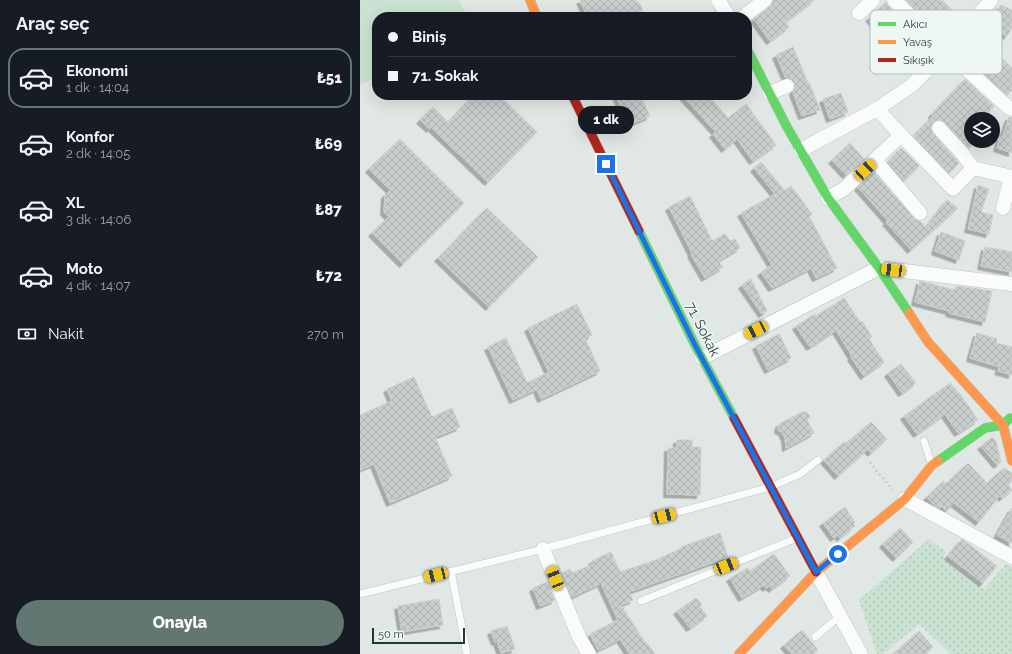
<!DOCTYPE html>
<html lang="tr">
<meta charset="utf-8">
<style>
body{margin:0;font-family:Raleway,sans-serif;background:#242831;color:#f1f3f6;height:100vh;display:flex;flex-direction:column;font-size:15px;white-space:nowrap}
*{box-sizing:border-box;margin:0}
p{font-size:13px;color:#9ea1a6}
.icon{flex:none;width:22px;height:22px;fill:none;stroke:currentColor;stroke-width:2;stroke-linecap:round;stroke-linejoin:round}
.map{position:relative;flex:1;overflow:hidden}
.sheet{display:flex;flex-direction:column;background:#171b24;width:360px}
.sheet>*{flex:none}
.top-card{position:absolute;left:12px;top:12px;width:380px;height:88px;border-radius:16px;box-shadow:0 4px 16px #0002;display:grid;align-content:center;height:88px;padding:0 16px;background:#171b24}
.tools{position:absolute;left:604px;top:112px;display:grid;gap:8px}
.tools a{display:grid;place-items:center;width:36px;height:36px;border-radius:50%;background:#171b24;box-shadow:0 4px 16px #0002;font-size:20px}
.scale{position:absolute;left:12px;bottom:10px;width:93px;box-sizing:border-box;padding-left:4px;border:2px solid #1f3a34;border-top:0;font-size:11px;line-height:14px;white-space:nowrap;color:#1f3a34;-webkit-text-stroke:3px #eef7f3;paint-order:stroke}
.end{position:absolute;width:18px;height:18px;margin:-9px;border:5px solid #1a73e8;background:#fff;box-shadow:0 0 0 2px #fff}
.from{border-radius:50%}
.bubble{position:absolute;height:28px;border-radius:14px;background:#171b24;box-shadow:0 4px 16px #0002;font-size:13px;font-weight:800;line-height:28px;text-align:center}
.car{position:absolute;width:12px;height:24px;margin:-12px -6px;border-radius:5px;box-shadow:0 0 3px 1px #0007;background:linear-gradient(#f5c518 24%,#345 0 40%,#f5c518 0 76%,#345 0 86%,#f5c518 0)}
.top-card b{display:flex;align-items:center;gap:14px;height:38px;font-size:15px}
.top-card b+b{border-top:1px solid #363941}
.top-card i{width:10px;height:10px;background:#f1f3f6}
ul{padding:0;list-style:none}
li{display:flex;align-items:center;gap:12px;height:60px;margin:0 8px 6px;padding:0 8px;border:2px solid transparent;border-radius:16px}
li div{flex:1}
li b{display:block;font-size:15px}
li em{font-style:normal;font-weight:800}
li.selected{border-color:#637772}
li>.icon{width:36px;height:36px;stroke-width:1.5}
h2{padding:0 16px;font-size:18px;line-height:48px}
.pay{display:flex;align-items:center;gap:10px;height:44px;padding:0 16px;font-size:15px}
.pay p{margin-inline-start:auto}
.cta{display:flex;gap:8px;margin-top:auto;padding:8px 16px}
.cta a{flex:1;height:46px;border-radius:24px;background:#637772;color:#fff;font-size:16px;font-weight:800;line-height:46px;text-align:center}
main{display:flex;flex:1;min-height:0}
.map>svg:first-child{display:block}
.grass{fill:#c9e2d1}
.park{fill:url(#park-dots)}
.building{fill:url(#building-cross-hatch);stroke:#cad0cd;filter:url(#shadow)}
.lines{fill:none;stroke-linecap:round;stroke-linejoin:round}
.lane-casing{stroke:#bec4c1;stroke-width:8}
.street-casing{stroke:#bec4c1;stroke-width:15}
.fast-casing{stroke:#bdc5c2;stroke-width:10}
.slow-casing{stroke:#bdc5c2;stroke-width:10}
.jam-casing{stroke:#bdc5c2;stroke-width:10}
.path{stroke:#bfc7c6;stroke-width:2;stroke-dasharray:2 3;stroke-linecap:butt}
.lane{stroke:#fafbfb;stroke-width:7}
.street{stroke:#fafbfb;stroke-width:14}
.fast{stroke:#63d668;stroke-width:9}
.slow{stroke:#ff974d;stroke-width:9}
.jam{stroke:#b3261e;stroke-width:9}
.route{stroke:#1a73e8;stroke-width:5}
.labels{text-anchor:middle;stroke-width:3;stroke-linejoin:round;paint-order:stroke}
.street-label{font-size:14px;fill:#1f3a34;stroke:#eef7f3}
.key{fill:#eef7f3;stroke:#b0beba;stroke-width:1}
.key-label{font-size:11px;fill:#1f3a34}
</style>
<main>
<section class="sheet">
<h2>Araç seç</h2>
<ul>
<li class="selected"><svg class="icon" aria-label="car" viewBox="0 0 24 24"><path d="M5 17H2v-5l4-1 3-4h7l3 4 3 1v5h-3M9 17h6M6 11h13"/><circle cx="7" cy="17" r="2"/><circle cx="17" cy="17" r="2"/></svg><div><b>Ekonomi</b><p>1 dk · 14:04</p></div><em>₺51</em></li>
<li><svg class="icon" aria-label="car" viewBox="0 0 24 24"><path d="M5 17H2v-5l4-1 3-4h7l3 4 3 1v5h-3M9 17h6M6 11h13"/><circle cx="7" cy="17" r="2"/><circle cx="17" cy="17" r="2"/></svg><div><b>Konfor</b><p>2 dk · 14:05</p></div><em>₺69</em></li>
<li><svg class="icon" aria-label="car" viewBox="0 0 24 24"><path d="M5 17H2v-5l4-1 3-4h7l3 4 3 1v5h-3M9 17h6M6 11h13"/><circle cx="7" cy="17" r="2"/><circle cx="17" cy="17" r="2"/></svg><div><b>XL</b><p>3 dk · 14:06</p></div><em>₺87</em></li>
<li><svg class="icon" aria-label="car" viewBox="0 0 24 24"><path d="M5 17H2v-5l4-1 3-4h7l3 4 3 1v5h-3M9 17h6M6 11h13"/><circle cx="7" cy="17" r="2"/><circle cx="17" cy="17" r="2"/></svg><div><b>Moto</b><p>4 dk · 14:07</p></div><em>₺72</em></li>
</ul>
<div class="pay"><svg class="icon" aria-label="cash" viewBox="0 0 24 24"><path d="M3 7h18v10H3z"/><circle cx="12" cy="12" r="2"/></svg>Nakit<p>270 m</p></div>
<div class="cta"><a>Onayla</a></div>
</section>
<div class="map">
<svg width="652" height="654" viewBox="0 0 652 654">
<defs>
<pattern id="park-dots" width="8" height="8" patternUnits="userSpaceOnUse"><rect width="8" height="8" fill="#c9e2d1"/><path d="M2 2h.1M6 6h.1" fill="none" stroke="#acc3b4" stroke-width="1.8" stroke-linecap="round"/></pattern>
<pattern id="building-cross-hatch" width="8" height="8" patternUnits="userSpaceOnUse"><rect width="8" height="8" fill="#c8cecc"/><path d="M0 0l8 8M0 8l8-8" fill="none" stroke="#abb2b0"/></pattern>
<filter id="shadow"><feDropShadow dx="-3.5" dy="3.5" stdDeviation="0" flood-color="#0004"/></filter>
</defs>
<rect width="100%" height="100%" fill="#e1e7e4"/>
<polygon class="grass" points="0,0 99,0 107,17 17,17 17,77 0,85"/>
<polygon class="park" points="569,539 586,552 583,557 624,589 646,564 652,567 652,654 591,654 559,624 523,654 517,654 499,600"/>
<g class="building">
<polygon points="220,0 276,0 277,3 279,2 285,17 230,17 228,12 226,13"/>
<polygon points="413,0 454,0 425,22 429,27 410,41 394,19 410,7"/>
<polygon points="546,0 582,0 592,10 590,12 591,13 576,29"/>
<polygon points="526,2 528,6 562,39 544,56 509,18"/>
<polygon points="641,5 652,10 652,27 647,36 627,26 632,15 635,17"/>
<polygon points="433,47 448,83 449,82 460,110 442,116 433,92 435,88 435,82 432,79 426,78 416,55"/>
<polygon points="632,49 652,68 652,90 647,95 616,66"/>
<polygon points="605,79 634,106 623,119 611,119 611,147 609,149 585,122 578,120 573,122 571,129 573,133 599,163 589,173 553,136 573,116 572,114"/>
<polygon points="481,93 488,112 470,119 463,99"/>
<polygon points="114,95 139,95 177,132 128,182 71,127 70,129 60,120 73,107 88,122"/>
<polygon points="256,95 280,95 290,116 269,125"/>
<polygon points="322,95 348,95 368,118 386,104 416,145 393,161 377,139 365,149 353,134 356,132"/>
<polygon points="649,117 652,117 652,153 637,148 640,137 642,138"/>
<polygon points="40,139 104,203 43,264 12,233 29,217 24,212 25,195 30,190 9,169"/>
<polygon points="490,143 504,159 486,175 472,160"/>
<polygon points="541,148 559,166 544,181 528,162"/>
<polygon points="401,162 425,191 431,186 452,214 449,216 477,268 456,278 451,268 412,288 401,272 412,265 381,213 415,194 394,168"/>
<polygon points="514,172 554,218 560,221 566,228 587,200 598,208 551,250 526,222 528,221 498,187"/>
<polygon points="618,185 629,189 621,212 633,215 629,234 608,229"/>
<polygon points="330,196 352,241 365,234 370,241 375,239 380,248 358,261 363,267 345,278 331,254 332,253 309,207"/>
<polygon points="127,208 178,257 129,307 78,258"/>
<polygon points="581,232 605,241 599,260 575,251"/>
<polygon points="625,247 652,252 652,272 621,266"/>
<polygon points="391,279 407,311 402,314 382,285"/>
<polygon points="560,281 595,290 596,286 632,291 625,322 589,313 590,311 555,302"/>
<polygon points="484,298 500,322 502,321 512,337 509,339 524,362 504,376 491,357 492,356 476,330 450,347 436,326 455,314 456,316"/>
<polygon points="217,304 232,335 225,338 240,371 181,399 177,389 153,400 128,347 146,338 167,383 189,372 168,328"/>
<polygon points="617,333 637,339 636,343 652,347 652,375 638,371 640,367 610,358"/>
<polygon points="419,334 431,358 408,370 396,346"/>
<polygon points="541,364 556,383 542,393 528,373"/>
<polygon points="54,377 72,417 92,408 100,427 75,437 92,476 30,503 14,464 0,470 0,415 32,401 27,389"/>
<polygon points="590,383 600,394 618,420 598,433 585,414 557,434 544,416"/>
<polygon points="442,412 446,412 450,416 447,420 454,433 426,448 425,438 422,432 418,430 419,424"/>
<polygon points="511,422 527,439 511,453 508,449 478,476 464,460 484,442 485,444"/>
<polygon points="631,438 633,438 636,441 641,462 637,465 621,446"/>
<polygon points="317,440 332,440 332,447 341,447 340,495 307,494 308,448 317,448"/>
<polygon points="608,463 627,483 644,468 652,473 652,481 648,485 652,490 642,498 640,495 619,522 594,503 586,511 582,506 580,508 575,506 567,497 583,481 586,484"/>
<polygon points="485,507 495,522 493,524 495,526 480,538 478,535 474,538 463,523"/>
<polygon points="652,508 652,543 637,535"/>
<polygon points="540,528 553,542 536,558 523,544"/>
<polygon points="360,533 368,557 269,592 273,600 261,605 286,644 287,643 295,654 270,654 260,639 238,650 230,634 258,620 241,583 212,597 202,573 210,569 212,573 234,564 232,561 251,552 260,572 296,560 322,548 321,547"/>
<polygon points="602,539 637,566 623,583 588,556"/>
<polygon points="414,554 430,576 412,589 409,586 406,588 404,585 382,598 370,578 388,568 390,571"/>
<polygon points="187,582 195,600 180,606 173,588"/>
<polygon points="336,598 342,605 340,607 347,616 330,628 317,611"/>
<polygon points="79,599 83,625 42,632 38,606"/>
<polygon points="147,626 155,649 141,653 137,641 135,642 131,631"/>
<polygon points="442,630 458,650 453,654 432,654 424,645"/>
<polygon points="559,631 573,647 565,654 533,654"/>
</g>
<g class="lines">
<defs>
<g id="lane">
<polyline points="564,441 571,463"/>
<polyline points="91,571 107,654"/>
<polyline points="0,594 183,549 410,487 440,474 458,460"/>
<polyline points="281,601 437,538"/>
<polyline points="455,637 480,616"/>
</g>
<g id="street">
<polyline points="358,0 369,17"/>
<polyline points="534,0 587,51 648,107 652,109"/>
<polyline points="499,13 513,0"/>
<polyline points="383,17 405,0"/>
<polyline points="410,93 427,86"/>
<polyline points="517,109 541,135 593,189 613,168"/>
<polyline points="579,128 602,153 613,168 652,177"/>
<polyline points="441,150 517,109 551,86 603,34 631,0"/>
<polyline points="515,160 560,213"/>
<polyline points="468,198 484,189 541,135"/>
<polyline points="643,208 651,177"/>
<polyline points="342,358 519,268 652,284"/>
<polyline points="545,499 652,557"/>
<polyline points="183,549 219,637 229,654"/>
<polyline points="456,572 501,654"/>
</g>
<g id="fast">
<polyline points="387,49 427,127 468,198 519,268 549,313"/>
<polyline points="279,231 335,345 374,418"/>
<polyline points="578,461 625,428 643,425 650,418"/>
</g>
<g id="slow">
<polyline points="170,0 177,17"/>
<polyline points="549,313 568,342 643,425 652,461"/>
<polyline points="379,654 456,572 545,499 572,465 578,461"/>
</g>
<g id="jam">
<polyline points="212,95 279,231"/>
<polyline points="374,418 456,572"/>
</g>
</defs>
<use href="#lane" class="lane-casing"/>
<use href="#street" class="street-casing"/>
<use href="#fast" class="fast-casing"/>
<use href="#slow" class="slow-casing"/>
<use href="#jam" class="jam-casing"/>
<polyline class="path" points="510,462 515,469 533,490"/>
<use href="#lane" class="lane"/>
<use href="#street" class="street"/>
<use href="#fast" class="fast"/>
<use href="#slow" class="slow"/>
<use href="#jam" class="jam"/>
</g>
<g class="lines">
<polyline class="route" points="246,164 335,345 456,572 478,554"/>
</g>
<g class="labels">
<g class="street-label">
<text transform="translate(343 329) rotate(63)" y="5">71. Sokak</text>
</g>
</g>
<rect x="510" y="10" width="132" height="64" rx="6" class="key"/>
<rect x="518" y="22" width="18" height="4" fill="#63d668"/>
<rect x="518" y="40" width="18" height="4" fill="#ff974d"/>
<rect x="518" y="58" width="18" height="4" fill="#b3261e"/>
<g class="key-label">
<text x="543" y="28">Akıcı</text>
<text x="543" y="46">Yavaş</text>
<text x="543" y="64">Sıkışık</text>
</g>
</svg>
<div class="tools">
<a><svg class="icon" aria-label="layers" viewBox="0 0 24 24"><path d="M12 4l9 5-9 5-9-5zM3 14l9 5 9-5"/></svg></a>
</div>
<div class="scale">50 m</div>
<i class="end from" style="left:478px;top:554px"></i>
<i class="end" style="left:246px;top:164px"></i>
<div class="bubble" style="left:218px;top:106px;width:56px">1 dk</div>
<i class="car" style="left:505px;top:170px;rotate:47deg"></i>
<i class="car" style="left:533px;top:270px;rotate:277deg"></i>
<i class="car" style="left:396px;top:330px;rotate:243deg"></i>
<i class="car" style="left:304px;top:516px;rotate:75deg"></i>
<i class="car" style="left:366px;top:566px;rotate:68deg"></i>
<i class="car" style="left:76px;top:575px;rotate:256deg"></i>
<i class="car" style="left:195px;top:578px;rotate:338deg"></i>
<div class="top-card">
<b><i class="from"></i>Biniş</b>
<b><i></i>71. Sokak</b>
</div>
</div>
</main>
